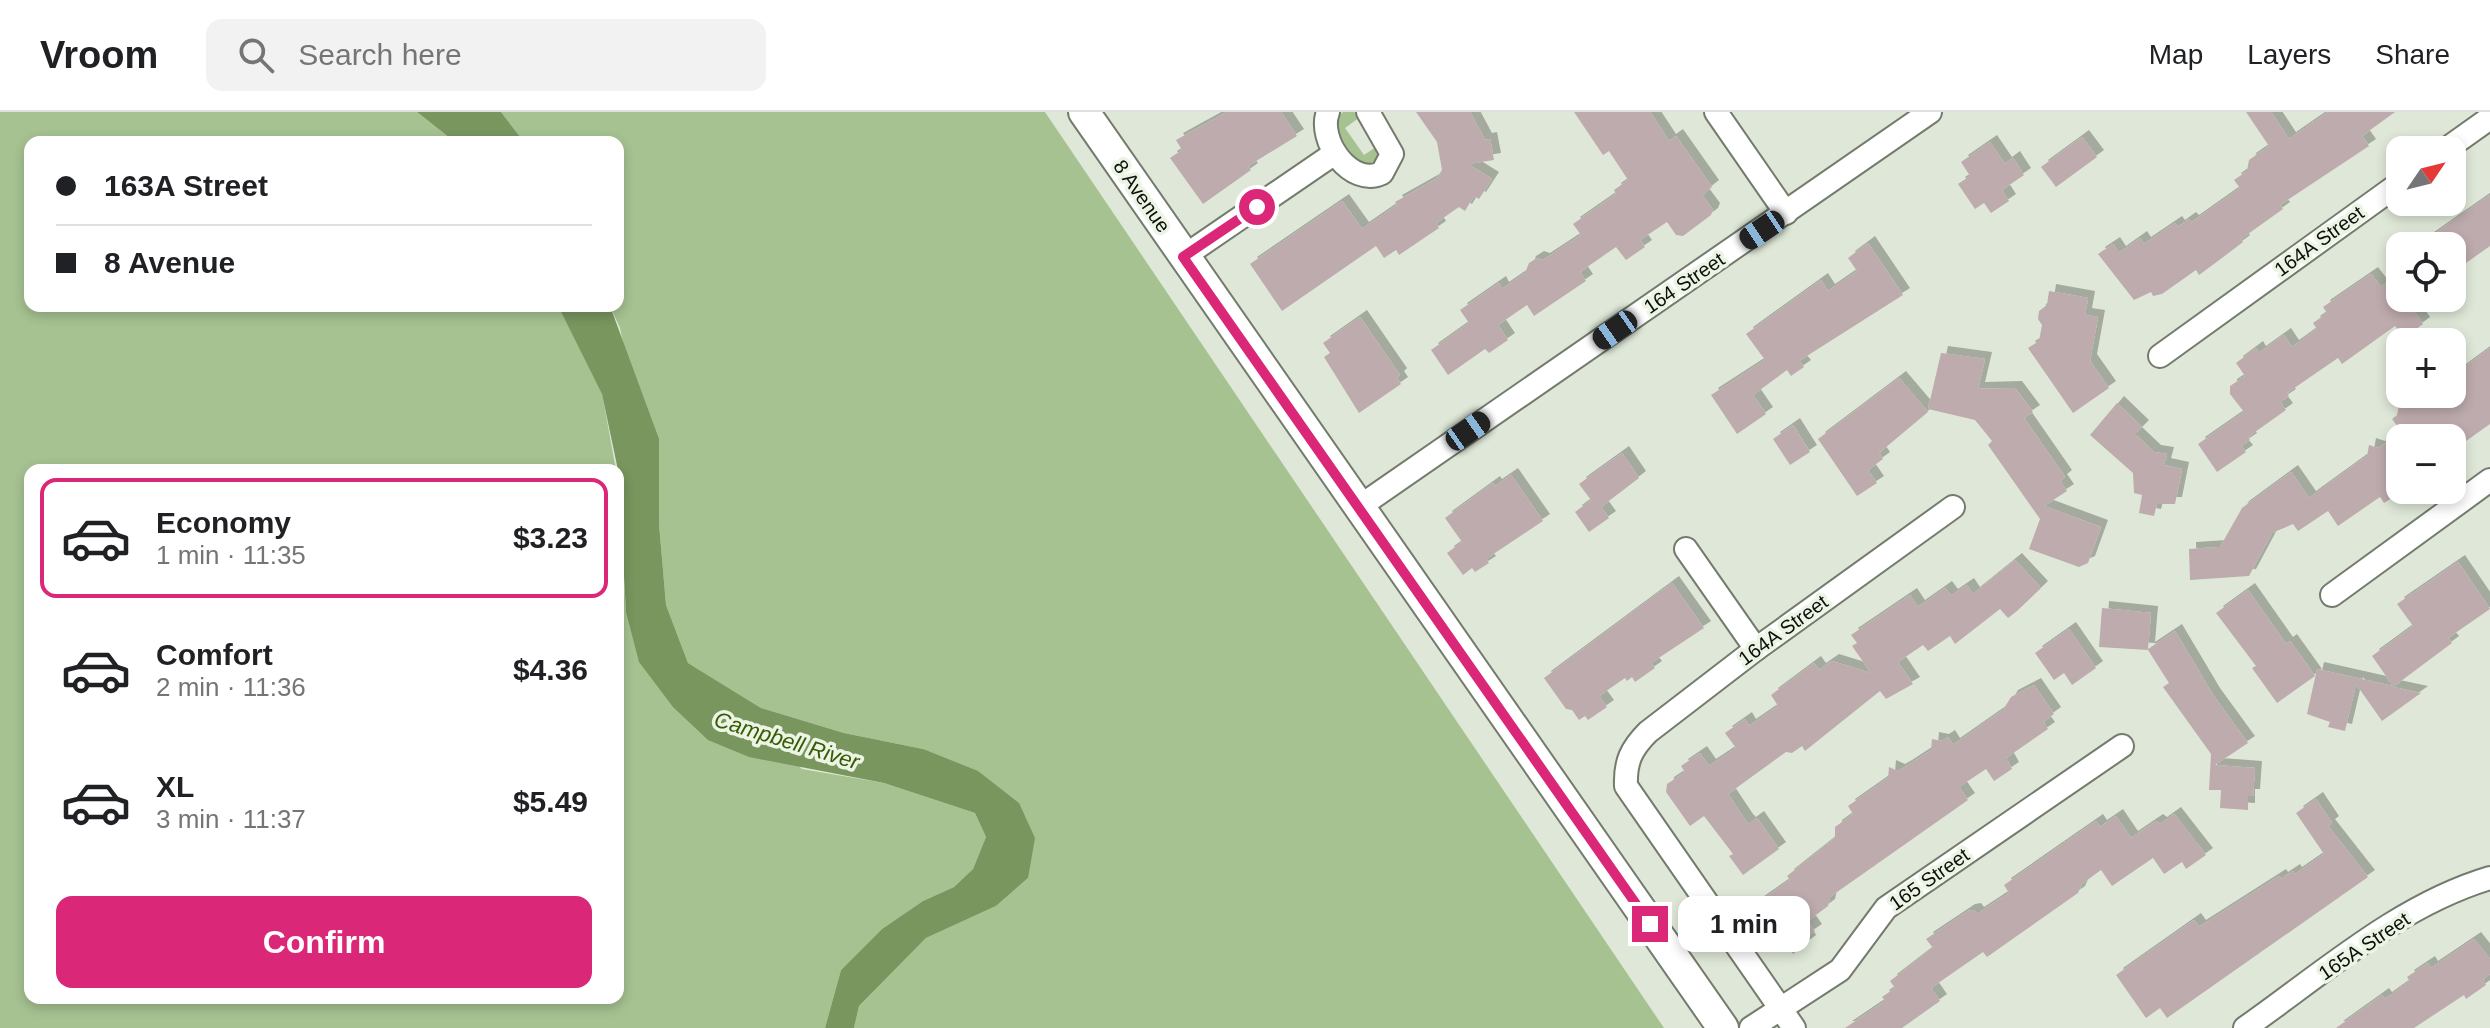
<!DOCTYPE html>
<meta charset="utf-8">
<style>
body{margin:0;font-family:Helvetica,sans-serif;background:#f2f2f2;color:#202124;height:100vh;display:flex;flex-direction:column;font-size:30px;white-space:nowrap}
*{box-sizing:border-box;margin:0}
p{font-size:26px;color:#757577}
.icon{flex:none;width:44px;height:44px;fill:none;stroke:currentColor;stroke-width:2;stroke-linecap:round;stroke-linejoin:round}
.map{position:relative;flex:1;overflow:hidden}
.panel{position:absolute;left:24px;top:352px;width:600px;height:540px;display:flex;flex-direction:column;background:#fff;border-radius:16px;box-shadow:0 4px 12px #0003}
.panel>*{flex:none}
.hud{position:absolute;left:24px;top:24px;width:600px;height:176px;border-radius:16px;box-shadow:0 4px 12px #0003;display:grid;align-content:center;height:176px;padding:0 32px;background:#fff}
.needle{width:52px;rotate:55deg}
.controls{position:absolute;left:2386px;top:24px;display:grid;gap:16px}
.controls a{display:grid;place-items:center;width:80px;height:80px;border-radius:16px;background:#fff;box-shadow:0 4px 12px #0003;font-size:40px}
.end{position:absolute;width:36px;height:36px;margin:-18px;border:10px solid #db2777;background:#fff;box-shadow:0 0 0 4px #fff}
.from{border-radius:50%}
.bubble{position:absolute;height:56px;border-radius:16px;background:#fff;box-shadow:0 4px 12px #0003;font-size:26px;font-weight:600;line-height:56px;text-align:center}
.car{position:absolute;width:24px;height:48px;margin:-24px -12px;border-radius:10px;box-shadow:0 0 6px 2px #0007;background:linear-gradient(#222 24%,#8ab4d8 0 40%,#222 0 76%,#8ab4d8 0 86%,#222 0)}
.hud b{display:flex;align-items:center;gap:28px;height:76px;font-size:30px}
.hud b+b{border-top:2px solid #e0e0e0}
.hud i{width:20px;height:20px;background:#202124}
ul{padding:14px 0 0;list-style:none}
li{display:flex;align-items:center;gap:24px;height:120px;margin:0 16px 12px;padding:0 16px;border:4px solid transparent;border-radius:16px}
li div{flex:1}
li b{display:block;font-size:30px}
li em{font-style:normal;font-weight:600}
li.selected{border-color:#db2777}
li>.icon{width:72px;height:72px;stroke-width:1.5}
.cta{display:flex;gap:16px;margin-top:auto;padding:16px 32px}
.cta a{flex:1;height:92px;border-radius:16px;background:#db2777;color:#fff;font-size:32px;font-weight:600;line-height:92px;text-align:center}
header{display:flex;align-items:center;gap:48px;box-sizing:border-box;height:112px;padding:0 40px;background:#fff;border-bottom:2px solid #e0e0e0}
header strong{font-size:38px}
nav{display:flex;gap:44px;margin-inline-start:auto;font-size:28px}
.search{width:560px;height:72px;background:#f2f2f2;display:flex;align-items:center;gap:20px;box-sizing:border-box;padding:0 28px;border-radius:16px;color:#757577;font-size:30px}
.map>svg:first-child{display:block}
.green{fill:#a6c291}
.water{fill:#78965e}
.building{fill:#beabad;filter:url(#shadow)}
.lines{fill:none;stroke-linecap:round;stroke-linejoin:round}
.minor-casing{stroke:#737b6d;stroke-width:26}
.secondary-casing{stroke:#737b6d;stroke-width:34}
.minor{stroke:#fff;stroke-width:22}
.secondary{stroke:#fff;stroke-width:30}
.route{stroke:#db2777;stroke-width:10}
.labels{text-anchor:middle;stroke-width:7;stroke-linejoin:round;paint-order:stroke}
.street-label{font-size:20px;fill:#0d100b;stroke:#ecf5e5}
.water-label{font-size:22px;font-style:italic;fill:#375c04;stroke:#ecf5e5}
</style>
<header>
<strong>Vroom</strong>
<div class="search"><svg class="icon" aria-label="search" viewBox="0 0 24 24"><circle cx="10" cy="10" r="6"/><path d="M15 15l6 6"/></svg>Search here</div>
<nav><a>Map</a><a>Layers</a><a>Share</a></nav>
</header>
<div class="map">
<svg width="2490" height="916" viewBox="0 0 2490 916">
<defs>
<filter id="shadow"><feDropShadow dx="7" dy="-7" stdDeviation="0" flood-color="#0004"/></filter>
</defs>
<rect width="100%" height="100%" fill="#dfe8d8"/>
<g class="green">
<polygon points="0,0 417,0 455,30 30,30 30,194 558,194 602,281 616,358 30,358 30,886 618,886 618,381 626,500 802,657 884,671 975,701 986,725 973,757 954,775 923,789 882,817 841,858 825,916 0,916"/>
<polygon points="501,0 1045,0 1664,916 854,916 859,894 926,826 996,794 1028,766 923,637 844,621 761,596 688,551 666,493 659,412 620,216 610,194 618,194 618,30 524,30"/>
<path d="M1343,0H1354L1360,5L1345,16L1364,43L1379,33L1381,40L1376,52L1368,54C1351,45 1338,26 1336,6Z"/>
</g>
<g class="water">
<polygon points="417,0 501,0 524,30 455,30"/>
<polygon points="558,194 610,194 659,327 659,412 666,493 688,551 761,596 844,621 923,637 978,659 1019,691 1035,726 1028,766 996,794 926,826 859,894 854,916 825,916 841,858 882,817 923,789 954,775 973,757 986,725 975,701 884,671 749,645 708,628 673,595 639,550 626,500 618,358 602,282"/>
</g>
<g class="building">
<polygon points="1227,0 1281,0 1297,24 1248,54 1251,58 1203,92 1170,46 1182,38 1176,28"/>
<polygon points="1416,0 1470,0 1485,28 1490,27 1494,48 1468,52 1492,67 1479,87 1474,84 1465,99 1459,95 1436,111 1439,116 1399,143 1396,138 1384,146 1376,134 1282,199 1250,152 1342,89 1362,117 1397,93 1395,90 1436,67 1442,58 1437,30"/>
<polygon points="1574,0 1650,0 1669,29 1676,24 1712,75 1702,83 1713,98 1711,103 1683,124 1676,123 1667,110 1640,128 1645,135 1626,148 1616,135 1580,160 1586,169 1534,204 1527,193 1498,213 1508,228 1489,241 1485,237 1448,263 1431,238 1469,211 1460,198 1499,171 1502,177 1525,161 1529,151 1537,146 1543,148 1581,123 1573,112 1616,82 1614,78 1628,68 1609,39 1603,43"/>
<polygon points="2246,0 2271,0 2289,27 2328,0 2395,0 2362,24 2369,34 2280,93 2283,97 2241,127 2243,130 2218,149 2199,163 2196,158 2162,182 2153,184 2151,180 2134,188 2098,142 2113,132 2119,141 2140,126 2144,132 2175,111 2178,115 2189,107 2192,110 2240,76 2234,68 2247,59 2249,48 2269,34"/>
<polygon points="2082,25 2097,45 2056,75 2041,55"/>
<polygon points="1990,30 2005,52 2013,46 2024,63 2002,78 2009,89 1991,101 1984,91 1975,97 1958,72 1970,64 1961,50"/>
<polygon points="2490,83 2490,134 2452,161 2452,134 2417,134"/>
<polygon points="1868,131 1903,183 1799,249 1804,255 1791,264 1787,258 1753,283 1766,302 1737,322 1711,283 1765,248 1746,222 1821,168 1828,179 1857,159 1848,146"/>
<polygon points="2371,162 2381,175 2393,166 2400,176 2400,186 2435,186 2415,200 2423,212 2404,226 2395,214 2342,252 2338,246 2287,281 2289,284 2280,290 2286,298 2248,325 2250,328 2241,334 2246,340 2217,360 2198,332 2244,300 2230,282 2230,274 2245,264 2236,251 2256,236 2259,241 2284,223 2292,235 2317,217 2313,211 2327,201 2323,195"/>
<polygon points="2049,179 2088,186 2085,203 2098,205 2090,249 2109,276 2073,301 2028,236 2039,229 2042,213 2038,207 2039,199 2047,193"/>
<polygon points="1360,205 1400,263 1397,266 1401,272 1359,301 1324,245 1330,241 1323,231"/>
<polygon points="2490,236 2490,312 2452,339 2452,326 2406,326 2392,307 2397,303 2399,293 2410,294 2427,282 2452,282 2452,264"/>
<polygon points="1941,241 1985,247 1978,277 2015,276 2033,300 2024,306 2065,365 2060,369 2067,379 2044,394 2101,415 2088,451 2079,455 2029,437 2040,407 1988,333 1992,329 1975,308 1928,297"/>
<polygon points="1899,266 1928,300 1879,341 1883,347 1868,358 1877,371 1857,384 1818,327"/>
<polygon points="2117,291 2142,315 2135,322 2154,340 2167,342 2164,353 2182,357 2175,392 2157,392 2154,404 2139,401 2142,383 2134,381 2133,361 2090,323"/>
<polygon points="1793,313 1810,340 1790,353 1773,327"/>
<polygon points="2400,321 2400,378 2403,379 2384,391 2380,385 2338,414 2328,399 2298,419 2293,412 2272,421 2249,464 2190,468 2189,437 2220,435 2242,396 2291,360 2309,386 2367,344 2369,333 2378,336"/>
<polygon points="1622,341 1639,366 1601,395 1609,406 1589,420 1575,400 1591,388 1579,372"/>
<polygon points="1511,363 1543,409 1486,447 1489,451 1475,460 1472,456 1463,463 1447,441 1462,430 1445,406 1493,371 1495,374"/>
<polygon points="2015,448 2041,476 2017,499 2008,506 2000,497 1955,532 1950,524 1928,539 1923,533 1898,550 1913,572 1886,587 1880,579 1805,639 1802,634 1792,641 1786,640 1728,682 1746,709 1749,712 1757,706 1779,737 1743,763 1729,744 1733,742 1704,704 1690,714 1666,680 1667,672 1685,660 1681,654 1700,641 1709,654 1736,636 1725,621 1745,607 1749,614 1778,594 1771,583 1814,551 1819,558 1832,549 1871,561 1852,534 1857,531 1851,523 1910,483 1918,495 1945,476 1951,484 1967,473 1973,482"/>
<polygon points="2458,450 2490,497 2448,526 2452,531 2393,575 2421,581 2382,609 2356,572 2345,619 2328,615 2330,610 2307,602 2317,557 2393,574 2372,544 2413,514 2397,492"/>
<polygon points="1672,471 1704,516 1651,551 1655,556 1635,570 1632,565 1627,569 1625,566 1599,584 1607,595 1588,608 1585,604 1579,608 1572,598 1566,597 1544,566"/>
<polygon points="2248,478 2286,532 2290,529 2315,564 2277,591 2252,556 2256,554 2216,501"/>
<polygon points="2102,496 2151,501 2148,537 2175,519 2213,583 2248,631 2215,653 2255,656 2253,684 2248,684 2248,698 2220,696 2221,678 2209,678 2211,642 2163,575 2169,571 2148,538 2099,535"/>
<polygon points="2069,517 2096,556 2072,573 2064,561 2054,568 2035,541"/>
<polygon points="2034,573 2054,602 2043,610 2048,617 2006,646 2012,657 1994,669 1986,657 1959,675 1968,688 1830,785 1828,794 1808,809 1815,819 1806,825 1809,830 1793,842 1785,830 1782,833 1753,794 1790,768 1787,764 1835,726 1835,715 1853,702 1848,694 1888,666 1889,655 1898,659 1905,655 1931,638 1932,627 1942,629 1948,625 1953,633 2003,598 2011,585"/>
<polygon points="2316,687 2332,711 2328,714 2368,765 2167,906 2160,896 2146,906 2116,863 2194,808 2199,815 2279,764 2281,767 2293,759 2295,762 2324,742 2296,701"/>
<polygon points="2174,702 2206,743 2186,757 2182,750 2164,762 2153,746 2112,774 2101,758 2082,772 2078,781 1987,845 1983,840 1931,876 1940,889 1902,916 1845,916 1885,889 1882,885 1895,876 1890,869 1933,836 1926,827 1968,799 1974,798 1977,802 2009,781 2004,773 2096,709 2100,715 2116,704 2131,726 2156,709 2160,712"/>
<polygon points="2474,827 2490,847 2490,862 2483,867 2486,873 2466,887 2464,883 2414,916 2336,916 2382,883 2385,887 2410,869 2407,865 2428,851 2431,856"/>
</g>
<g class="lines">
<defs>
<g id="minor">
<path d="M1328,0C1317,28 1351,76 1382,61L1392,42L1368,0"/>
<polyline points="1716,0 1786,101"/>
<polyline points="2445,38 2490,6"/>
<polyline points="1183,145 1335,41"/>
<polyline points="2160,244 2400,71"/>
<polyline points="1359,395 1930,0"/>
<polyline points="1686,437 1756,537"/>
<polyline points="2332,483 2490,368"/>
<polyline points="1751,916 1840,858 1886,796 2122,634"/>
<path d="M1794,916L1626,674C1625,650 1631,637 1648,620L1756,537L1953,395"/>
<path d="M2245,916C2322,862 2399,793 2490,766"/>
</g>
<polyline id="secondary" points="1084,0 1723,916"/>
</defs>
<use href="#minor" class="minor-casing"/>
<use href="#secondary" class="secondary-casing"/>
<use href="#minor" class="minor"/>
<use href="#secondary" class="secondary"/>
</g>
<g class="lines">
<polyline class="route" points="1257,95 1183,145 1650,812"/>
</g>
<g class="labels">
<g class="street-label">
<text transform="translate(1142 84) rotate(55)" y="7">8 Avenue</text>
<text transform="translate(2319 129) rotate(-36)" y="7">164A Street</text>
<text transform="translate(1684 171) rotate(-34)" y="7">164 Street</text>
<text transform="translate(1783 518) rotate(-36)" y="7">164A Street</text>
<text transform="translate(1929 767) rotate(-35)" y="7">165 Street</text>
<text transform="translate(2364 834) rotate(-34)" y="7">165A Street</text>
</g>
<g class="water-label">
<text transform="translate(787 628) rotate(17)" y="8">Campbell River</text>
</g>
</g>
</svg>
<div class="controls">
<a><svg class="needle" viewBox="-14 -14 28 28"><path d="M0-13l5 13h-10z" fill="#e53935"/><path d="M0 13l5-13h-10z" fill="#757577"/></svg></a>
<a><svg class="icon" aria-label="locate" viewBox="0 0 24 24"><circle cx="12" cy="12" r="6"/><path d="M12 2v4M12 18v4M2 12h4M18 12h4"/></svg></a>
<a>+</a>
<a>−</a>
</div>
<i class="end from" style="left:1257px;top:95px"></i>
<i class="end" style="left:1650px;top:812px"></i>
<div class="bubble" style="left:1678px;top:784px;width:132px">1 min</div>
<i class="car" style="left:1762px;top:118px;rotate:236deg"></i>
<i class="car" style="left:1615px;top:218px;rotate:235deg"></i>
<i class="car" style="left:1468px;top:319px;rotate:55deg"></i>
<div class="hud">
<b><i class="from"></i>163A Street</b>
<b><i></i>8 Avenue</b>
</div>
<section class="panel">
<ul>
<li class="selected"><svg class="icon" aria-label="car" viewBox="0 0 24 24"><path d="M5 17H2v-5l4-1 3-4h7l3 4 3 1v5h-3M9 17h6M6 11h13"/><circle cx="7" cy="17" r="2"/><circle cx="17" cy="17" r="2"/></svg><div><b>Economy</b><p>1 min · 11:35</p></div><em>$3.23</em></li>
<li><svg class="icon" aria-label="car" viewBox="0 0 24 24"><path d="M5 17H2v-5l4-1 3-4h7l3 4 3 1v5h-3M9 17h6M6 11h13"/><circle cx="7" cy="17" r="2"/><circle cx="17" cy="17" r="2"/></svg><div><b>Comfort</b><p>2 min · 11:36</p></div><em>$4.36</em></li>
<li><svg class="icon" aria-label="car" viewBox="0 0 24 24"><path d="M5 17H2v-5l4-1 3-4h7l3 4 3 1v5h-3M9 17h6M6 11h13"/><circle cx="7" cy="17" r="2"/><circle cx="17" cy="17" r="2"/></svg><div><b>XL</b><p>3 min · 11:37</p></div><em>$5.49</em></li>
</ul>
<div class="cta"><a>Confirm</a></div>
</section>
</div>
